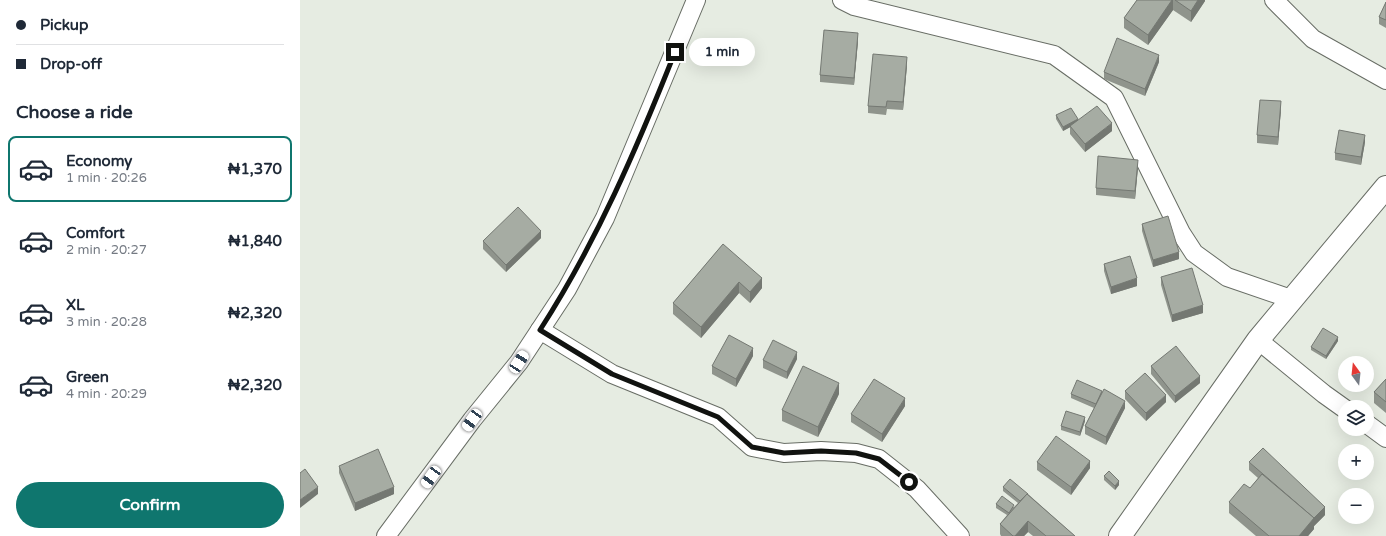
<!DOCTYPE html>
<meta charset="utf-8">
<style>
body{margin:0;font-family:"Varela Round",sans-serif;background:#f2f2f3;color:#1f2937;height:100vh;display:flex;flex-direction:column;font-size:15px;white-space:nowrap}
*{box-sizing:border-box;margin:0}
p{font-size:13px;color:#747a83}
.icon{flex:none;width:22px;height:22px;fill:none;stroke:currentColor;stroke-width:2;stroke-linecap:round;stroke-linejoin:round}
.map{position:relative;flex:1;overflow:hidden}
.panel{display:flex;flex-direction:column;background:#fff;width:300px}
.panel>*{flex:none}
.hud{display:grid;align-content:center;height:88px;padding:0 16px;background:#fff}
.needle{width:26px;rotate:345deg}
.fabs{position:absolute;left:1038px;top:356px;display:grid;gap:8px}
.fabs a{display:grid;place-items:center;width:36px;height:36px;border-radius:50%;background:#fff;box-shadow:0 4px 16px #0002;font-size:20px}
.end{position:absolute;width:18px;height:18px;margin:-9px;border:5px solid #111310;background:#fff;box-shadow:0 0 0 2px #fff}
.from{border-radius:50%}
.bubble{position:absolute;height:28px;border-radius:14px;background:#fff;box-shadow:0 4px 16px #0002;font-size:13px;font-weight:800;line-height:28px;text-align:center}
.car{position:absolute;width:12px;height:24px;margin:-12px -6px;border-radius:5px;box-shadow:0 0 3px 1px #0007;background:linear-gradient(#fff 24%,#345 0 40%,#fff 0 76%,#345 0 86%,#fff 0)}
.hud b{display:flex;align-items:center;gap:14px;height:38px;font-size:15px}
.hud b+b{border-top:1px solid #e0e1e3}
.hud i{width:10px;height:10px;background:#1f2937}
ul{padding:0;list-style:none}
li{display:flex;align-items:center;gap:12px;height:66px;margin:0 8px 6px;padding:0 8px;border:2px solid transparent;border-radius:8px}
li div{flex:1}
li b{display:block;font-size:15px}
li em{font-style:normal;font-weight:800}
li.on{border-color:#0f766e}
li>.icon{width:36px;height:36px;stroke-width:1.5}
h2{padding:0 16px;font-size:18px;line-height:48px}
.action{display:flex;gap:8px;margin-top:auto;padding:8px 16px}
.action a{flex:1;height:46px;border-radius:24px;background:#0f766e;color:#fff;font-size:16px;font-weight:800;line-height:46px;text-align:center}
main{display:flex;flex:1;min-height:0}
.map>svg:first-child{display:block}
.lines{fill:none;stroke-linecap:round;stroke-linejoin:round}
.street-casing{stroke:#686d65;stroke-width:20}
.secondary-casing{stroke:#686d65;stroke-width:24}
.street{stroke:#fff;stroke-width:18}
.secondary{stroke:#fff;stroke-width:22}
.wall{fill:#8f948c}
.shaded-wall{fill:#747872}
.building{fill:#a6aca3;stroke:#747872}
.route{stroke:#111310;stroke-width:5}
</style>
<main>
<section class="panel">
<div class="hud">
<b><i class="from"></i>Pickup</b>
<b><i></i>Drop-off</b>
</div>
<h2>Choose a ride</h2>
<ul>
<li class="on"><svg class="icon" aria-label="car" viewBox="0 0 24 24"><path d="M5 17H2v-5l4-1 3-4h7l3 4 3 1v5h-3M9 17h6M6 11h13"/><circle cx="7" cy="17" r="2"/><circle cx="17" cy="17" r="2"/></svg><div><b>Economy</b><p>1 min · 20:26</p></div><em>₦1,370</em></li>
<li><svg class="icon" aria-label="car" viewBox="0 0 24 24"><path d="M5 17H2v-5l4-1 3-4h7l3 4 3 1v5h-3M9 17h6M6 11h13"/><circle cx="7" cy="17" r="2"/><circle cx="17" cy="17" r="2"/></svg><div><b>Comfort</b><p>2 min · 20:27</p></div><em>₦1,840</em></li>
<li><svg class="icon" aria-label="car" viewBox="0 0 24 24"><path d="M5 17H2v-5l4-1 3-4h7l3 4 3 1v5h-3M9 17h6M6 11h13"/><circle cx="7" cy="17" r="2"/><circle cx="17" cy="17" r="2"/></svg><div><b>XL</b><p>3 min · 20:28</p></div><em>₦2,320</em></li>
<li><svg class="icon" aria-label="car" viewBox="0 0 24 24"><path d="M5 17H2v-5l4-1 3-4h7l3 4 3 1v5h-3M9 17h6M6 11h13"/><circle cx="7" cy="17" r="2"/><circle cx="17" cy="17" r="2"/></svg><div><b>Green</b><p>4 min · 20:29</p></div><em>₦2,320</em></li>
</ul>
<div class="action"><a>Confirm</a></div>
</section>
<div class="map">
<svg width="1086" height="536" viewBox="0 0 1086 536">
<rect width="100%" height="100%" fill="#e6ece2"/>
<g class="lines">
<defs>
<g id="street">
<polyline points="542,0 554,6 754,55 814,98 881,233 894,253 927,277 991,299"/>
<polyline points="974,0 1013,39 1086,80"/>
<polyline points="240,330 312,374 418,417 452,447 484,453 521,451 556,453 579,459 617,489 660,536"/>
<polyline points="958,340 1024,394 1045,409"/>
<polyline points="1067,424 1086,438"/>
<polyline points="86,536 172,420 219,362 267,289 305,218 396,0"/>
</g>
<polyline id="secondary" points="820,536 958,340 1086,187"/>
</defs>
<use href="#street" class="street-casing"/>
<use href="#secondary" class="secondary-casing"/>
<use href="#street" class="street"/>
<use href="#secondary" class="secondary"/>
</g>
<g class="wall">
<polygon points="837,0 905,0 905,1 891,22 873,10 848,45 824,28 824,18"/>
<polygon points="1086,2 1086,28 1079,24 1079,17"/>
<polygon points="558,41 554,85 520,82 520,75"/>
<polygon points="859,62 845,96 804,79 804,72"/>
<polygon points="607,65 603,110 587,109 586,115 568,113 568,106"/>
<polygon points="981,109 978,145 957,143 957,135"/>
<polygon points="756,115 778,121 812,131 785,152 770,134 770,127 763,131 756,119"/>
<polygon points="1065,142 1061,165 1035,160 1035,153"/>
<polygon points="838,167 835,199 796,195 796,188"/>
<polygon points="842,224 879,259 853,267 842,231"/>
<polygon points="241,238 206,272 183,249 183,241"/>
<polygon points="423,244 462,288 450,303 439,293 401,338 373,314 373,303"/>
<polygon points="804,264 837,286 811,294 804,271"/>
<polygon points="861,277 903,313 872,322 861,285"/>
<polygon points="1038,341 1026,359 1011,350 1011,347"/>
<polygon points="453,356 436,387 412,374 412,366"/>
<polygon points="497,359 487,379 463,368 463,360"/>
<polygon points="851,366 900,383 875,403 851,374"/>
<polygon points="1086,379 1086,413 1074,403 1074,392"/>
<polygon points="825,391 866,402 846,421 825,399"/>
<polygon points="802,392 825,408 806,445 785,434 785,426 794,408 771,398 771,394"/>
<polygon points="539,394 518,437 482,421 482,410"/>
<polygon points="605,406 582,442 551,422 551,414"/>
<polygon points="785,421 780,436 761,430 761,426"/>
<polygon points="737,462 790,468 771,495 737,470"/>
<polygon points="949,462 1025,515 1014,526 1014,529 1008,536 956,536 929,513 929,502 950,488 958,478 949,470"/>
<polygon points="39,466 94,494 55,511 39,473"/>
<polygon points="804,476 819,485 815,490 804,480"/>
<polygon points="703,487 728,494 775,536 733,536 728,532 724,536 701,536 700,534 700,524 707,515 696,508 696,504 714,507 718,503 703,491"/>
</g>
<g class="shaded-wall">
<polygon points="872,0 873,0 873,10 848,45 848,35"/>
<polygon points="898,0 905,0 905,1 891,22 891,11"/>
<polygon points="558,33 558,41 554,85 554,78"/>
<polygon points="859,55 859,62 845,96 845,89"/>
<polygon points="607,57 607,65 603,110 603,102"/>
<polygon points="981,101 981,109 978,145 978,137"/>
<polygon points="778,119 778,123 763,131 763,127"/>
<polygon points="812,123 812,131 785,152 785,144"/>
<polygon points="1065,135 1065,142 1061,165 1061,157"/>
<polygon points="838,160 838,167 835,199 835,191"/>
<polygon points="241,231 241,238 206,272 206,265"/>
<polygon points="879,252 879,259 853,267 853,260"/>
<polygon points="462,278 462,288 450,303 450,292"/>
<polygon points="837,278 837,286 811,294 811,287"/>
<polygon points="439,282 439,293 401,338 401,327"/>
<polygon points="903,305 903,313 872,322 872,315"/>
<polygon points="1038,337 1038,341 1026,359 1026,356"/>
<polygon points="453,348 453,356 436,387 436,379"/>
<polygon points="497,352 497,359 487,379 487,372"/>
<polygon points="900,376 900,383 875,403 875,396"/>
<polygon points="539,383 539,394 518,437 518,427"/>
<polygon points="866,395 866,402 846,421 846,413"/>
<polygon points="605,398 605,406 582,442 582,434"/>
<polygon points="825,401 825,408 806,445 806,437"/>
<polygon points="785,417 785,421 780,436 780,432"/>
<polygon points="790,461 790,468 771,495 771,487"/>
<polygon points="819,481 819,485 815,490 815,486"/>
<polygon points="18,487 18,494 0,508 0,500"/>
<polygon points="94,487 94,494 55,511 55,503"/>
<polygon points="1025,507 1025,515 1014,526 1014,529 1008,536 999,536 1014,518"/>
<polygon points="728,521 728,532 724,536 715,536"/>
</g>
<g class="building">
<polygon points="837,0 872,0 848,35 824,18"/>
<polygon points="875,0 898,0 891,11"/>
<polygon points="1086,2 1086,20 1079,17"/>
<polygon points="524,30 558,33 554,78 520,75"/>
<polygon points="817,38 859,55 845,89 804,72"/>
<polygon points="573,54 607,57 603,102 587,101 586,107 568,106"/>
<polygon points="960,100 981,101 978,137 957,135"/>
<polygon points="797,106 812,123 785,144 770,126"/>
<polygon points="771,108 778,119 763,127 756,115"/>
<polygon points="1039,130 1065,135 1061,157 1035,153"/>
<polygon points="798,156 838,160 835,191 796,188"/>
<polygon points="218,207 241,231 206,265 183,241"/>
<polygon points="868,216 879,252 853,260 842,224"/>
<polygon points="423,244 462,278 450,292 439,282 401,327 373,303"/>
<polygon points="830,256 837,278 811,287 804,264"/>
<polygon points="892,268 903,305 872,315 861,277"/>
<polygon points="1023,328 1038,337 1026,356 1011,347"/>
<polygon points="429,335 453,348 436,379 412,366"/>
<polygon points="473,340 497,352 487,372 463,360"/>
<polygon points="876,346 900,376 875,396 851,366"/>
<polygon points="503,366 539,383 518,427 482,410"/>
<polygon points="845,373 866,395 846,413 825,391"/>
<polygon points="574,379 605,398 582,434 551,414"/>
<polygon points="1086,379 1086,402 1074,392"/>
<polygon points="777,380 802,391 796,404 771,394"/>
<polygon points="804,389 825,401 806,437 785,426"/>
<polygon points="766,411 785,417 780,432 761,426"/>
<polygon points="756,436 790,461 771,487 737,462"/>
<polygon points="963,448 1025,507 1014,518 949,462"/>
<polygon points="78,449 94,487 55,503 39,466"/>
<polygon points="5,469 18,487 0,500 0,473"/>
<polygon points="809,471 819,481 815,486 804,476"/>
<polygon points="962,474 1014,518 999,536 969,536 929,502 944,484 950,488"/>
<polygon points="710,479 728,494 727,494 720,501 703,487"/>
<polygon points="727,494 775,536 746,536 728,521 715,536 713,536 700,524"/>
<polygon points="702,496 714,505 709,513 696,504"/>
</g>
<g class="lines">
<path class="route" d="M375,52C337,148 296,243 240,330L312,374L418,417L452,447L484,453L521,451L556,453L579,459L609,482"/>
</g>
</svg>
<div class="fabs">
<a><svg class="needle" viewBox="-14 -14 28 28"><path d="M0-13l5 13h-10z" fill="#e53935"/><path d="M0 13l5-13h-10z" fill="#747a83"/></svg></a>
<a><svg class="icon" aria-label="layers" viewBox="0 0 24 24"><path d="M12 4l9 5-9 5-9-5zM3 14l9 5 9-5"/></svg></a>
<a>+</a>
<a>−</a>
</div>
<i class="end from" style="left:609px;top:482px"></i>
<i class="end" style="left:375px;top:52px"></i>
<div class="bubble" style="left:389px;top:38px;width:66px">1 min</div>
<i class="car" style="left:219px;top:362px;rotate:33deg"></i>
<i class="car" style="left:172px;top:420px;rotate:216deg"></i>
<i class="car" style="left:131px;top:477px;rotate:216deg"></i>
</div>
</main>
